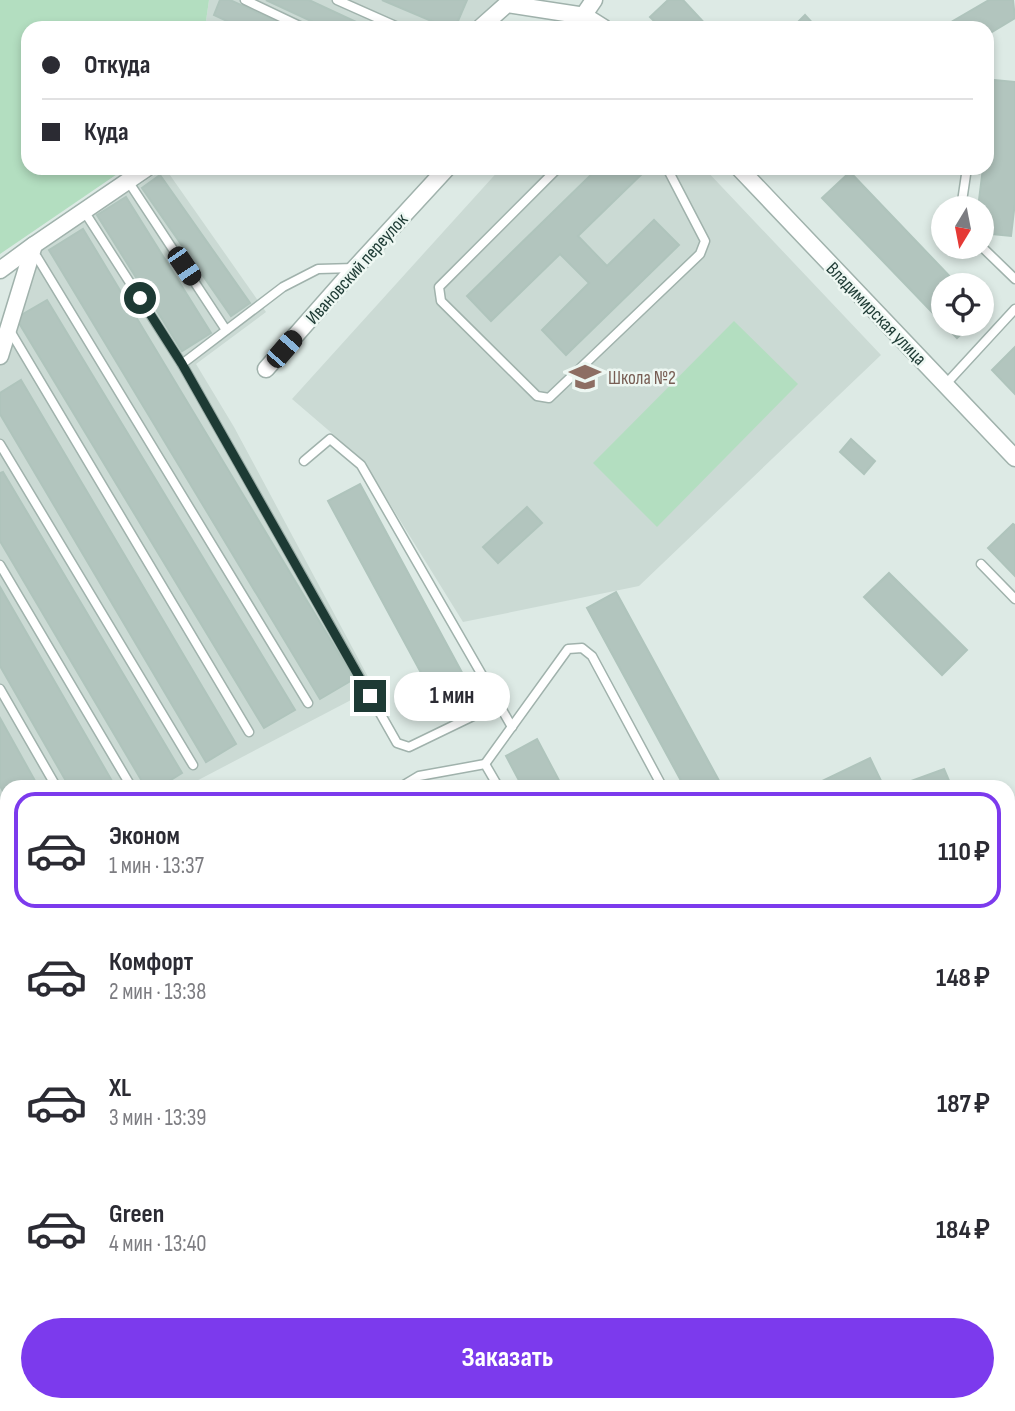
<!DOCTYPE html>
<html lang="ru">
<meta charset="utf-8">
<style>
body{margin:0;font-family:"Sofia Sans Condensed",sans-serif;background:#f7f7f7;color:#2b2b33;height:100vh;display:flex;flex-direction:column;font-size:26px;white-space:nowrap}
*{box-sizing:border-box;margin:0}
p{font-size:23px;color:#7c7c81}
.icon{flex:none;width:38px;height:38px;fill:none;stroke:currentColor;stroke-width:2;stroke-linecap:round;stroke-linejoin:round}
.map{position:relative;flex:1;overflow:hidden}
.sheet{position:absolute;left:0px;top:780px;width:1015px;height:632px;display:flex;flex-direction:column;background:#fff;border-radius:21px 21px 0 0;box-shadow:0 4px 10px #0003}
.sheet>*{flex:none}
.hud{position:absolute;left:21px;top:21px;width:973px;height:154px;border-radius:21px;box-shadow:0 4px 10px #0003;display:grid;align-content:center;height:154px;padding:0 21px;background:#fff}
.needle{width:46px;rotate:190deg}
.fabs{position:absolute;left:931px;top:196px;display:grid;gap:14px}
.fabs a{display:grid;place-items:center;width:63px;height:63px;border-radius:50%;background:#fff;box-shadow:0 4px 10px #0003;font-size:35px}
.end{position:absolute;width:32px;height:32px;margin:-16px;border:9px solid #1d3a34;background:#fff;box-shadow:0 0 0 4px #fff}
.from{border-radius:50%}
.bubble{position:absolute;height:49px;border-radius:24px;background:#fff;box-shadow:0 4px 10px #0003;font-size:23px;font-weight:700;line-height:49px;text-align:center}
.car{position:absolute;width:21px;height:42px;margin:-21px -10px;border-radius:9px;box-shadow:0 0 5px 2px #0007;background:linear-gradient(#222 24%,#8ab4d8 0 40%,#222 0 76%,#8ab4d8 0 86%,#222 0)}
.hud b{display:flex;align-items:center;gap:24px;height:66px;font-size:26px}
.hud b+b{border-top:2px solid #e1e1e2}
.hud i{width:18px;height:18px;background:#2b2b33}
ul{padding:12px 0 0;list-style:none}
li{display:flex;align-items:center;gap:21px;height:116px;margin:0 14px 10px;padding:0 7px;border:4px solid transparent;border-radius:21px}
li div{flex:1}
li b{display:block;font-size:26px}
li em{font-style:normal;font-weight:700}
li.active{border-color:#7c3aed}
li>.icon{width:63px;height:63px;stroke-width:1.5}
.primary-button{display:flex;gap:14px;margin-top:auto;padding:14px 21px}
.primary-button a{flex:1;height:80px;border-radius:42px;background:#7c3aed;color:#fff;font-size:28px;font-weight:700;line-height:80px;text-align:center}
.map>svg:first-child{display:block}
.built{fill:#cbdad4}
.green{fill:#b3dec0}
.building{fill:#b2c5be;stroke:#afc4bc;stroke-width:2}
.lines{fill:none;stroke-linecap:round;stroke-linejoin:round}
.lane-casing{stroke:#a0b2ac;stroke-width:11}
.street-casing{stroke:#a0b2ac;stroke-width:19}
.lane{stroke:#fff;stroke-width:8}
.street{stroke:#fff;stroke-width:16}
.route{stroke:#1d3a34;stroke-width:9}
.labels{text-anchor:middle;stroke-width:5;stroke-linejoin:round;paint-order:stroke}
.street-label{font-size:19px;fill:#1d3a34;stroke:#edf7f2}
.education-label{font-size:19px;fill:#785e54;stroke:#edf7f2;text-anchor:start}
</style>
<div class="map">
<svg width="1015" height="1411" viewBox="0 0 1015 1411">
<rect width="100%" height="100%" fill="#ddeae5"/>
<g class="built">
<polygon points="209,0 504,0 463,28 205,28"/>
<polygon points="165,168 266,312 196,364 234,427 374,688 185,787 7,788 7,881 0,885 0,331 11,293 41,249"/>
<polygon points="501,168 704,168 881,355 639,586 463,622 362,459 292,399"/>
</g>
<g class="green">
<polygon points="0,0 209,0 205,28 28,28 28,168 126,168 0,254"/>
<polygon points="734,321 798,384 657,527 593,463"/>
</g>
<g class="building">
<polygon points="220,0 230,0 292,28 242,28 214,15"/>
<polygon points="266,0 309,0 369,28 326,28"/>
<polygon points="382,0 467,0 455,28 448,28"/>
<polygon points="668,0 683,0 709,28 661,28 650,17"/>
<polygon points="989,0 1013,0 1015,18 987,35 987,28 941,28"/>
<polygon points="805,15 817,28 792,28"/>
<polygon points="994,80 1015,82 1015,202 1011,236 982,233 982,208 978,208 983,168 987,168 987,137"/>
<polygon points="598,168 648,168 578,236 607,266 654,220 679,245 566,355 542,330 589,283 560,254 491,321 467,296"/>
<polygon points="850,172 958,285 943,285 943,324 972,324 957,338 822,198"/>
<polygon points="160,175 250,303 231,316 142,188"/>
<polygon points="126,197 211,333 182,351 97,215"/>
<polygon points="83,229 354,679 320,699 49,250"/>
<polygon points="47,300 295,710 264,728 16,318"/>
<polygon points="1015,347 1015,394 992,370"/>
<polygon points="21,380 236,744 206,762 0,414 0,393"/>
<polygon points="851,439 875,461 864,474 840,452"/>
<polygon points="3,472 182,773 158,788 146,788 0,541 0,473"/>
<polygon points="360,484 478,702 446,719 328,501"/>
<polygon points="527,507 542,523 498,563 483,547"/>
<polygon points="1013,524 1015,525 1015,576 988,548"/>
<polygon points="889,573 967,650 942,675 864,597"/>
<polygon points="0,587 116,788 70,788 0,666"/>
<polygon points="616,592 723,788 685,788 587,608"/>
<polygon points="0,718 39,788 7,788 7,798 0,786"/>
<polygon points="537,739 563,788 523,788 506,756"/>
<polygon points="870,758 884,787 818,788 816,784"/>
<polygon points="944,769 950,783 936,788 910,788 908,782"/>
<polygon points="1015,851 1015,890 1008,894 1008,855"/>
<polygon points="1015,1147 1015,1187 1008,1175 1008,1151"/>
<polygon points="163,1405 184,1405 186,1411 165,1411"/>
<polygon points="437,1405 478,1405 481,1411 441,1411"/>
<polygon points="650,1405 710,1405 700,1411 640,1411"/>
<polygon points="896,1405 917,1405 920,1411 899,1411"/>
<polygon points="944,1405 964,1405 967,1411 947,1411"/>
</g>
<g class="lines">
<defs>
<g id="lane">
<polyline points="245,0 304,28"/>
<polyline points="337,0 400,28"/>
<polyline points="558,168 439,287 441,301 537,396 549,398 700,254 705,241 667,168"/>
<polyline points="128,181 226,330"/>
<polyline points="961,208 967,168"/>
<polyline points="84,211 182,364 397,743 409,747 498,704"/>
<polyline points="982,247 1015,279"/>
<polyline points="31,254 37,257 308,703"/>
<polyline points="9,329 249,732"/>
<polyline points="182,364 283,287 318,269 355,268"/>
<polyline points="945,385 1015,309"/>
<polyline points="0,444 193,765"/>
<polyline points="304,461 330,439 361,465 512,727"/>
<polyline points="981,564 1015,599"/>
<polyline points="0,565 132,788"/>
<polyline points="0,689 57,788"/>
<polyline points="485,764 568,649 582,648 592,656 663,788"/>
<polyline points="399,788 419,776 485,764 499,788"/>
<polyline points="1008,834 1015,830"/>
<polyline points="0,844 6,855"/>
<polyline points="1008,1081 1015,1077"/>
<polyline points="932,1405 935,1411"/>
<polyline points="576,1411 586,1405"/>
</g>
<g id="street">
<polyline points="480,28 507,4 585,16 604,28"/>
<polyline points="575,28 594,0"/>
<polyline points="739,168 1015,458"/>
<polyline points="0,270 34,245 147,168"/>
<polyline points="0,356 34,245"/>
<polyline points="266,369 355,268 447,168"/>
<polyline points="1008,946 1015,943"/>
</g>
</defs>
<use href="#lane" class="lane-casing"/>
<use href="#street" class="street-casing"/>
<use href="#lane" class="lane"/>
<use href="#street" class="street"/>
</g>
<g class="lines">
<polyline class="route" points="140,298 182,364 370,696"/>
</g>
<defs>
<symbol id="school-bare" viewBox="-9 -9 18 18"><path d="M0-5L7-2L0 1L-7-2ZM-4 1L0 2.5L4 1V4Q0 6-4 4Z" fill="#8d6e63" stroke="#edf7f2" stroke-width="2.5" paint-order="stroke"/></symbol>
</defs>
<g fill-rule="evenodd">
<use href="#school-bare" x="563" y="355" width="44" height="44"/>
</g>
<g class="labels">
<g class="street-label">
<text transform="translate(356 268) rotate(-48)" y="7">Ивановский переулок</text>
<text transform="translate(877 313) rotate(46)" y="7">Владимирская улица</text>
</g>
<g class="education-label">
<text x="608" y="384">Школа №2</text>
</g>
</g>
</svg>
<div class="fabs">
<a><svg class="needle" viewBox="-14 -14 28 28"><path d="M0-13l5 13h-10z" fill="#e53935"/><path d="M0 13l5-13h-10z" fill="#7c7c81"/></svg></a>
<a><svg class="icon" aria-label="locate" viewBox="0 0 24 24"><circle cx="12" cy="12" r="6"/><path d="M12 2v4M12 18v4M2 12h4M18 12h4"/></svg></a>
</div>
<i class="end from" style="left:140px;top:298px"></i>
<i class="end" style="left:370px;top:696px"></i>
<div class="bubble" style="left:394px;top:672px;width:116px">1 мин</div>
<i class="car" style="left:184px;top:266px;rotate:146deg"></i>
<i class="car" style="left:284px;top:349px;rotate:41deg"></i>
<div class="hud">
<b><i class="from"></i>Откуда</b>
<b><i></i>Куда</b>
</div>
<section class="sheet">
<ul>
<li class="active"><svg class="icon" aria-label="car" viewBox="0 0 24 24"><path d="M5 17H2v-5l4-1 3-4h7l3 4 3 1v5h-3M9 17h6M6 11h13"/><circle cx="7" cy="17" r="2"/><circle cx="17" cy="17" r="2"/></svg><div><b>Эконом</b><p>1 мин · 13:37</p></div><em>110 ₽</em></li>
<li><svg class="icon" aria-label="car" viewBox="0 0 24 24"><path d="M5 17H2v-5l4-1 3-4h7l3 4 3 1v5h-3M9 17h6M6 11h13"/><circle cx="7" cy="17" r="2"/><circle cx="17" cy="17" r="2"/></svg><div><b>Комфорт</b><p>2 мин · 13:38</p></div><em>148 ₽</em></li>
<li><svg class="icon" aria-label="car" viewBox="0 0 24 24"><path d="M5 17H2v-5l4-1 3-4h7l3 4 3 1v5h-3M9 17h6M6 11h13"/><circle cx="7" cy="17" r="2"/><circle cx="17" cy="17" r="2"/></svg><div><b>XL</b><p>3 мин · 13:39</p></div><em>187 ₽</em></li>
<li><svg class="icon" aria-label="car" viewBox="0 0 24 24"><path d="M5 17H2v-5l4-1 3-4h7l3 4 3 1v5h-3M9 17h6M6 11h13"/><circle cx="7" cy="17" r="2"/><circle cx="17" cy="17" r="2"/></svg><div><b>Green</b><p>4 мин · 13:40</p></div><em>184 ₽</em></li>
</ul>
<div class="primary-button"><a>Заказать</a></div>
</section>
</div>
